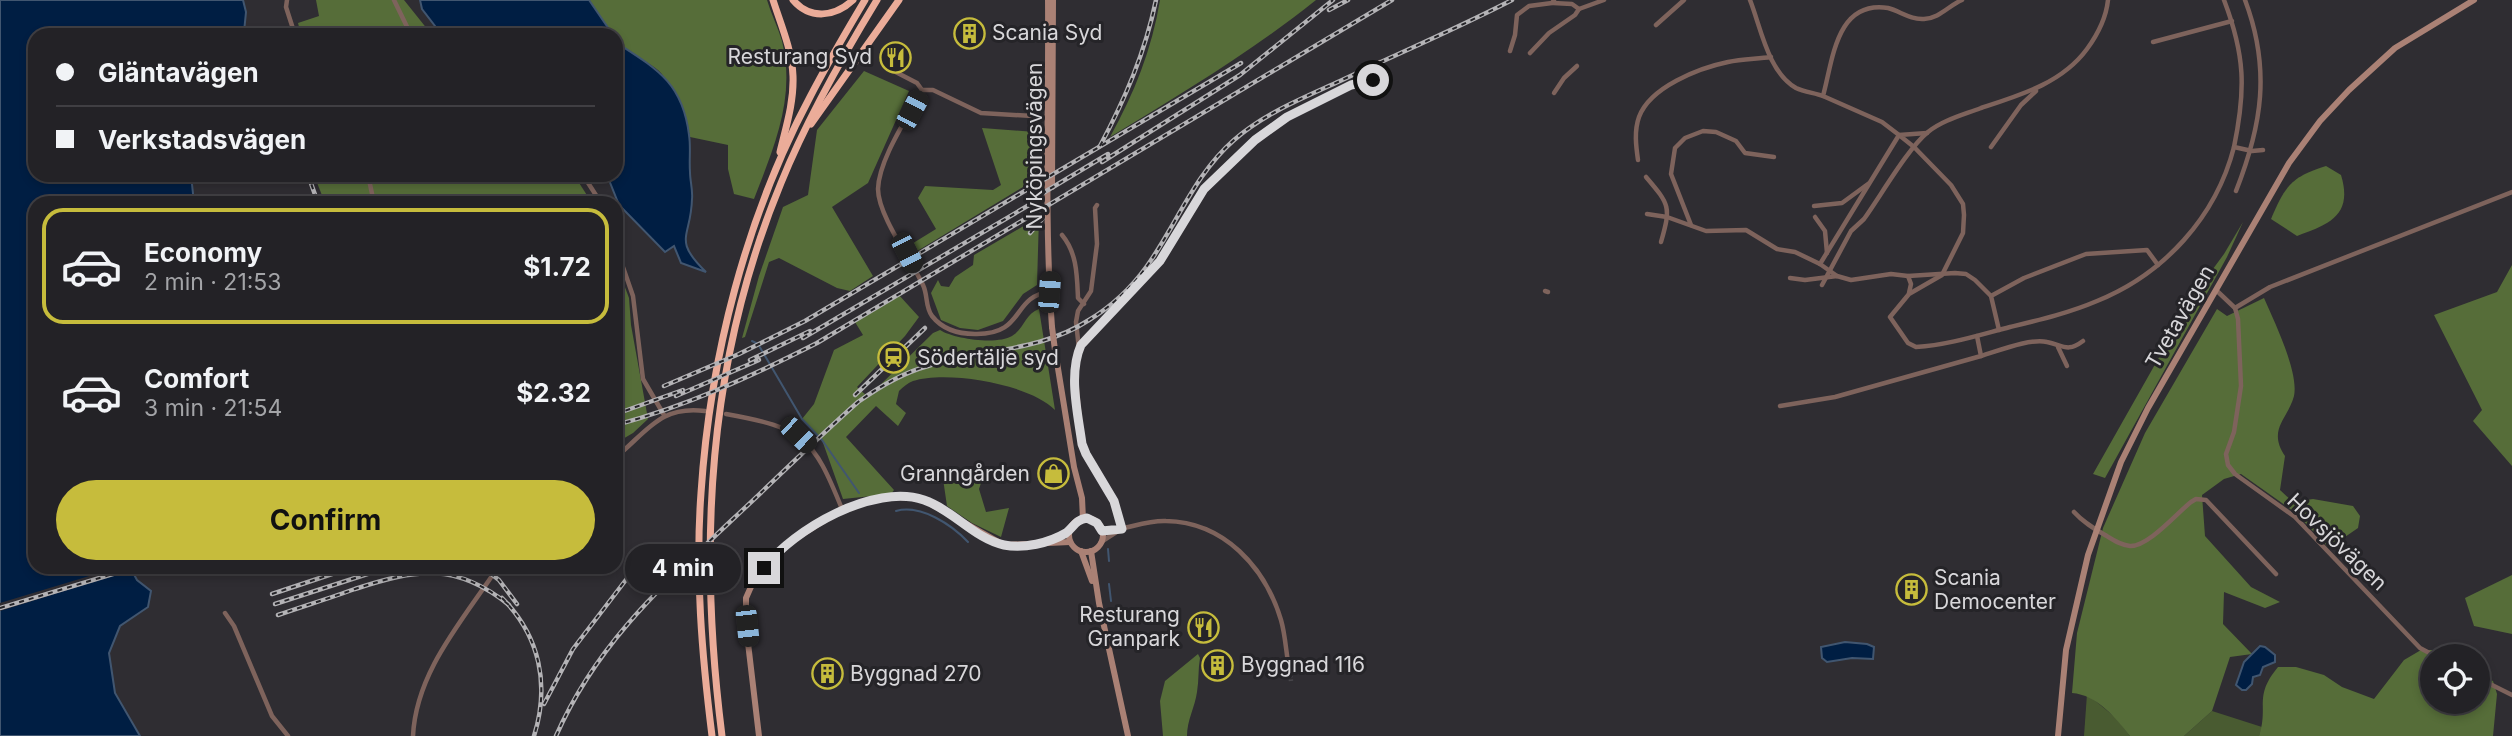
<!DOCTYPE html>
<meta charset="utf-8">
<style>
body{margin:0;font-family:Inter,sans-serif;background:#2f2f32;color:#f1f3f6;height:100vh;display:flex;flex-direction:column;font-size:26px;white-space:nowrap}
*{box-sizing:border-box;margin:0}
p{font-size:23px;color:#a3a4a7}
.icon{flex:none;width:38px;height:38px;fill:none;stroke:currentColor;stroke-width:2;stroke-linecap:round;stroke-linejoin:round}
.map{position:relative;flex:1;overflow:hidden}
.drawer{position:absolute;left:28px;top:196px;width:595px;height:378px;display:flex;flex-direction:column;background:#232226;border-radius:21px;box-shadow:0 4px 10px #0003,0 0 0 2px #403f43}
.drawer>*{flex:none}
.guide{position:absolute;left:28px;top:28px;width:595px;height:154px;border-radius:21px;box-shadow:0 4px 10px #0003,0 0 0 2px #403f43;display:grid;align-content:center;height:154px;padding:0 28px;background:#232226}
.fabs{position:absolute;left:2420px;top:644px;display:grid;gap:14px}
.fabs a{display:grid;place-items:center;width:70px;height:70px;border-radius:50%;background:#232226;box-shadow:0 4px 10px #0003,0 0 0 2px #403f43;font-size:35px}
.end{position:absolute;width:32px;height:32px;margin:-16px;border:9px solid #d8d7da;background:#111;box-shadow:0 0 0 4px #111}
.from{border-radius:50%}
.bubble{position:absolute;height:49px;border-radius:24px;background:#232226;box-shadow:0 4px 10px #0003,0 0 0 2px #403f43;font-size:23px;font-weight:700;line-height:49px;text-align:center}
.car{position:absolute;width:21px;height:42px;margin:-21px -10px;border-radius:9px;box-shadow:0 0 5px 2px #0007;background:linear-gradient(#222 24%,#8ab4d8 0 40%,#222 0 76%,#8ab4d8 0 86%,#222 0)}
.guide b{display:flex;align-items:center;gap:24px;height:66px;font-size:26px}
.guide b+b{border-top:2px solid #403f43}
.guide i{width:18px;height:18px;background:#f1f3f6}
ul{padding:12px 0 0;list-style:none}
li{display:flex;align-items:center;gap:21px;height:116px;margin:0 14px 10px;padding:0 14px;border:4px solid transparent;border-radius:21px}
li div{flex:1}
li b{display:block;font-size:26px}
li em{font-style:normal;font-weight:700}
li.on{border-color:#c6bc3c}
li>.icon{width:63px;height:63px;stroke-width:1.5}
.button{display:flex;gap:14px;margin-top:auto;padding:14px 28px}
.button a{flex:1;height:80px;border-radius:42px;background:#c6bc3c;color:#111;font-size:28px;font-weight:700;line-height:80px;text-align:center}
.map>svg:first-child{display:block}
.green{fill:#495b31}
.forest{fill:#566d39}
.water{fill:#001e43;stroke:#415670;stroke-width:2}
.pier{fill:#2f2d32}
.lines{fill:none;stroke-linecap:round;stroke-linejoin:round}
.stream{stroke:#415670;stroke-width:2}
.street-tunnel{stroke:#48464b;stroke-width:4.5;stroke-dasharray:4.5 2;stroke-linecap:butt}
.street{stroke:#7e635c;stroke-width:4.5}
.secondary{stroke:#aa8175;stroke-width:6}
.highway{stroke:#ebac99;stroke-width:7}
.rail-casing{stroke:#b4b3b6;stroke-width:4.5}
.rail{stroke:#252428;stroke-width:2;stroke-dasharray:5;stroke-linecap:butt}
.secondary-bridge{stroke:#aa8175;stroke-width:6}
.route{stroke:#d8d7da;stroke-width:9}
.labels{text-anchor:middle;stroke-width:6;stroke-linejoin:round;paint-order:stroke}
.poi-label{font-size:21px;fill:#d8d7da;stroke:#252428;text-anchor:start}
.street-label{font-size:21px;fill:#d8d7da;stroke:#252428}
</style>
<div class="map">
<svg width="2512" height="736" viewBox="0 0 2512 736">
<rect width="100%" height="100%" fill="#2f2d32"/>
<g class="green">
<polygon points="2087,694 2116,718 2130,736 2084,736"/>
<polygon points="2212,711 2262,727 2259,736 2184,736"/>
</g>
<g class="forest">
<polygon points="316,0 404,0 432,35 301,35 298,23 319,16"/>
<path d="M589,0H767C771,14 778,27 782,41C796,98 774,147 754,199L734,194L728,169V145L690,137C686,113 676,92 661,73C649,59 618,54 616,35H613Z"/>
<path d="M1160,0H1316C1251,52 1181,94 1110,137C1134,94 1152,49 1160,0Z"/>
<polygon points="864,71 909,91 868,183 832,207 873,276 850,291 837,288 779,258 769,262 745,337 742,338 759,276 783,207 808,195 817,130"/>
<polygon points="982,128 1035,132 1036,179 914,253 910,245 936,229 918,198 925,186 993,190 1001,185"/>
<path d="M2326,166L2341,175C2353,215 2330,224 2297,236L2271,219C2285,186 2291,177 2326,166Z"/>
<polygon points="314,175 574,175 592,203 325,203"/>
<polygon points="1039,217 1037,285 1023,294 1003,321 978,330 960,328 941,320 931,293 938,280 941,286 949,287 955,277 973,265 974,255"/>
<polygon points="2243,222 2227,257 2105,478 2093,474 2196,292 2224,254"/>
<polygon points="616,263 629,298 631,325 648,419 633,433 616,443"/>
<polygon points="2512,265 2512,466 2473,421 2482,410 2434,315 2497,292"/>
<path d="M898,294L919,317L905,336L857,387L868,397L933,333L940,330C954,339 997,345 1012,336C1024,329 1025,314 1039,309L1055,410C1030,384 947,370 913,381C908,383 903,387 899,391L896,404L906,413L898,426L876,406L846,437L894,490L891,494L843,499L822,440L802,419L814,404L834,350L863,335L855,322Z"/>
<path d="M2264,298C2274,321 2299,372 2294,396C2288,419 2267,429 2285,456L2280,490L2293,502L2313,499L2353,506L2360,516L2358,528L2329,548L2296,513L2241,474L2224,479L2202,495L2205,536L2251,587L2280,602L2265,608L2224,592L2223,624L2252,654L2230,657L2212,711L2184,736H2130C2115,717 2097,695 2072,693L2077,633L2103,528L2145,433L2217,309L2227,316Z"/>
<polygon points="942,472 981,483 979,489 986,512 1009,508 1001,537 972,523 947,506"/>
<polygon points="2512,575 2512,634 2474,626 2465,598"/>
<path d="M2421,650H2432L2452,656H2432V702H2478V674L2493,681L2497,694L2493,736H2259C2269,706 2253,697 2278,667H2296L2324,675L2342,687L2374,699L2404,660Z"/>
<path d="M1198,654L1200,658C1198,669 1199,680 1197,692C1195,707 1187,720 1187,736H1163L1160,701L1165,681Z"/>
</g>
<g class="water">
<polygon points="0,0 243,0 246,12 244,32 246,35 35,35 35,175 191,175 194,203 35,203 35,567 130,567 137,580 151,591 148,607 120,626 109,653 115,693 140,736 0,736"/>
<polygon points="420,0 589,0 613,35 442,35 422,9"/>
<path d="M616,39L620,45C659,70 683,85 689,135C691,147 689,160 690,172C690,181 693,190 692,199C691,238 672,239 706,272L681,263L674,246L665,252L619,205L607,175H616Z"/>
<polygon points="1845,642 1867,644 1874,647 1873,659 1852,658 1827,662 1822,658 1821,647"/>
<polygon points="2260,646 2265,647 2275,655 2275,662 2263,667 2260,675 2253,677 2252,684 2246,690 2242,690 2236,685 2244,662"/>
</g>
<polygon class="pier" points="119,567 134,567 135,569 0,611 0,603"/>
<g class="lines">
<g class="stream">
<polyline points="752,341 758,344 802,419 822,440 859,493"/>
<path d="M896,511C921,504 952,525 968,542"/>
<polyline points="1108,549 1109,561"/>
<polyline points="1109,584 1111,601"/>
</g>
<polyline class="street-tunnel" points="1290,673 1291,681"/>
<g class="street">
<polyline points="287,0 286,7 295,35"/>
<polyline points="394,0 411,35"/>
<path d="M1750,0C1761,28 1768,72 1796,88C1804,92 1815,93 1823,96"/>
<path d="M2224,0C2245,55 2246,89 2234,147L2252,151L2263,150"/>
<polyline points="1553,3 1572,4 1579,9"/>
<polyline points="1656,25 1684,0"/>
<polyline points="2153,42 2232,21"/>
<polyline points="1510,51 1515,35 1517,15 1529,6 1552,3 1554,0"/>
<polyline points="1530,53 1549,33 1575,15 1579,9 1604,0"/>
<polyline points="882,56 886,67 917,83 922,90"/>
<polyline points="1554,93 1564,78 1577,66"/>
<path d="M1049,117L981,113L933,90H922C908,117 879,159 878,189C878,215 911,260 923,285C928,295 925,307 932,316C943,330 959,334 975,334C1026,335 1011,296 1050,292"/>
<path d="M1927,133L1899,135L1914,147L1951,185L1963,204L1964,215L1963,233L1942,275L1909,294L1890,317L1908,343L1916,347C1948,345 1979,335 2010,327C2039,320 2069,313 2097,301C2164,274 2216,217 2234,147"/>
<polyline points="1991,147 2021,105 2036,91"/>
<path d="M1638,160C1636,146 1634,131 1639,117C1650,87 1699,68 1728,62C1742,59 1757,59 1771,57"/>
<polyline points="368,175 374,203"/>
<polyline points="583,175 601,203"/>
<path d="M1646,177C1670,205 1671,207 1661,242"/>
<path d="M2236,191C2262,125 2271,69 2245,0"/>
<polyline points="1814,206 1842,203 1868,184"/>
<polyline points="1647,214 1667,217 1706,231 1746,230 1777,249 1795,252 1820,264 1837,276"/>
<polyline points="1815,217 1825,231 1827,253"/>
<polyline points="1691,225 1671,174 1675,148 1685,138 1703,131 1716,132 1736,141 1745,153 1774,157"/>
<path d="M1062,235C1077,253 1077,275 1078,298L1084,304"/>
<polyline points="616,247 633,296 643,379 664,415"/>
<path d="M1820,264L1899,135L1882,122L1823,96C1833,60 1836,0 1888,8C1900,11 1910,20 1924,19C1940,18 1948,6 1962,0"/>
<polyline points="1908,276 1911,284 1909,293"/>
<polyline points="1790,278 1805,280 1837,276 1851,280 1891,274 1908,276 1955,273 1966,274 1975,280 1991,296"/>
<path d="M1822,285L1851,231L1864,219C1880,197 1908,148 1928,132C1943,120 1963,115 1981,108C2021,95 2062,83 2087,49C2098,34 2106,19 2108,0"/>
<polyline points="2216,290 2235,308 2238,319 2241,386 2234,432 2226,454 2228,465 2235,474 2295,517 2420,648 2435,656"/>
<polyline points="1545,291 1548,292"/>
<polyline points="2235,308 2270,287 2512,192"/>
<polyline points="1999,330 1991,296 2024,278 2086,254 2147,250 2158,265"/>
<polyline points="2058,347 2067,366"/>
<polyline points="1079,349 1076,322 1078,311 1091,291 1097,244 1095,208 1097,205"/>
<path d="M1981,356C1998,351 2030,338 2047,342C2063,345 2067,353 2083,341"/>
<polyline points="1780,406 1835,397 1981,356 1977,336"/>
<path d="M726,414C804,428 813,437 842,509"/>
<path d="M616,457C647,432 660,405 705,411"/>
<path d="M2074,512C2083,522 2093,528 2105,535C2113,540 2120,545 2130,546C2148,547 2177,513 2191,502L2196,499L2206,500L2276,574"/>
<polyline points="1122,529 1114,501 1091,464 1082,444 1075,368 1081,346 1160,261 1204,189 1255,140 1279,121 1351,85 1377,78 1382,71 1380,62"/>
<path d="M1102,531C1124,531 1144,520 1166,521C1224,522 1265,567 1281,620C1286,637 1286,656 1290,673"/>
<polyline points="1101,542 1118,531"/>
<polyline points="225,613 234,626 272,716 288,736"/>
<polyline points="2478,678 2512,695"/>
<path d="M413,736C416,671 464,619 498,567"/>
</g>
<g class="secondary">
<path d="M1048,0C1049,109 1044,218 1052,327"/>
<polyline points="1052,187 1053,0"/>
<polyline points="1055,350 1074,467 1082,498 1083,519"/>
<circle cx="1086" cy="535" r="17"/>
<polyline points="1081,551 1092,581"/>
<polyline points="1091,551 1099,603 1128,736"/>
<polyline points="759,736 746,626 746,598 754,580 773,556 798,537 842,509 879,498 906,497 924,500 1004,545 1070,542"/>
<polyline points="2058,736 2066,650 2088,555 2121,462 2148,408 2289,163 2320,121 2349,90 2395,48 2474,0"/>
</g>
<g class="highway">
<path d="M773,0C781,25 792,50 793,76C794,102 786,127 780,152"/>
<path d="M793,0C810,20 835,17 853,0"/>
<polyline points="811,124 899,0"/>
<path d="M712,736C702,656 695,574 701,493C710,357 746,217 810,97C827,64 846,32 865,0"/>
<path d="M722,736C698,546 707,362 781,183C807,119 841,59 877,0"/>
</g>
<defs>
<g id="rail">
<polyline points="1329,10 1348,0"/>
<path d="M1100,146C1125,99 1145,53 1156,0"/>
<polyline points="1102,162 1240,75 1333,0"/>
<polyline points="308,175 318,203"/>
<polyline points="1033,199 1108,154"/>
<polyline points="1030,233 1043,218"/>
<polyline points="803,338 1041,198"/>
<polyline points="750,360 810,331"/>
<polyline points="664,386 739,354 805,321 1241,63"/>
<polyline points="855,395 925,328"/>
<polyline points="676,396 759,360"/>
<polyline points="616,414 683,390"/>
<path d="M616,425C687,406 752,376 817,343L1392,0"/>
<polyline points="482,567 499,580 517,604"/>
<polyline points="272,594 353,567"/>
<path d="M502,598C540,636 550,685 534,736"/>
<polyline points="275,604 389,567"/>
<polyline points="0,608 136,567"/>
<path d="M278,615C304,606 330,598 355,589C416,569 456,562 509,605"/>
<polyline points="544,704 573,649 635,568"/>
<path d="M556,736C597,643 661,587 733,519C775,480 815,440 858,402C879,387 902,373 928,366C982,349 1040,352 1089,320C1112,306 1132,287 1147,266C1177,224 1194,175 1234,140C1265,113 1303,98 1340,81C1397,54 1456,29 1512,0"/>
</g>
</defs>
<use href="#rail" class="rail-casing"/>
<use href="#rail" class="rail"/>
<polyline class="secondary-bridge" points="1052,327 1055,350"/>
</g>
<g class="lines">
<path class="route" d="M764,568C794,529 874,483 924,500C953,510 975,539 1004,545C1024,549 1049,543 1066,533C1074,527 1075,520 1087,518L1097,523L1102,531L1122,529L1114,501L1086,454L1082,444C1078,414 1068,374 1081,345L1160,261L1204,189L1255,140L1287,117L1351,85L1373,80"/>
</g>
<defs>
<symbol id="building-ring" viewBox="-11 -11 22 22"><circle r="9.5" fill="#252428" stroke="#c6bc3c" stroke-width="1.5"/><path d="M-4-6H4V6H1V3H-1V6H-4ZM-2.5-4.3h1.7v1.8h-1.7ZM.8-4.3h1.7v1.8H.8ZM-2.5-1h1.7V.8h-1.7ZM.8-1h1.7V.8H.8Z" fill="#c6bc3c"/></symbol>
<symbol id="restaurant-ring" viewBox="-11 -11 22 22"><circle r="9.5" fill="#252428" stroke="#c6bc3c" stroke-width="1.5"/><path d="M-5-6h1v4h1v-4h1v4h1v-4h1v5L-1.5 .5V6h-2V.5L-5-1ZM5-6V6H3V1.5H1.5Q1.5-4 5-6Z" fill="#c6bc3c"/></symbol>
<symbol id="station-ring" viewBox="-11 -11 22 22"><circle r="9.5" fill="#252428" stroke="#c6bc3c" stroke-width="1.5"/><path d="M-3-6H3Q5-6 5-4V2Q5 4 3 4L4.5 6H3L1.5 4h-3L-3 6H-4.5L-3 4Q-5 4-5 2V-4Q-5-6-3-6ZM-3.5-4v3h7v-3ZM-3.5 1v1.5H-2V1ZM2 1v1.5H3.5V1Z" fill="#c6bc3c"/></symbol>
<symbol id="shop-ring" viewBox="-11 -11 22 22"><circle r="9.5" fill="#252428" stroke="#c6bc3c" stroke-width="1.5"/><path d="M-5-2.5h2.3a2.7 3.5 0 0 1 5.4 0H5L5.5 6h-11ZM-1.5-2.5h3a1.5 2.3 0 0 0-3 0Z" fill="#c6bc3c"/></symbol>
</defs>
<g fill-rule="evenodd">
<use href="#building-ring" x="952" y="16" width="35" height="35"/>
<use href="#restaurant-ring" x="878" y="40" width="35" height="35"/>
<use href="#station-ring" x="876" y="340" width="35" height="35"/>
<use href="#shop-ring" x="1036" y="456" width="35" height="35"/>
<use href="#building-ring" x="1894" y="572" width="35" height="35"/>
<use href="#restaurant-ring" x="1186" y="610" width="35" height="35"/>
<use href="#building-ring" x="1200" y="648" width="35" height="35"/>
<use href="#building-ring" x="810" y="656" width="35" height="35"/>
</g>
<g class="labels">
<g class="poi-label">
<text x="992" y="40">Scania Syd</text>
<text x="872" y="64" text-anchor="end">Resturang Syd</text>
<text x="917" y="365">Södertälje syd</text>
<text x="1030" y="481" text-anchor="end">Granngården</text>
<text x="1934" y="585">Scania<tspan x="1934" dy="24">Democenter</tspan></text>
<text x="1180" y="622" text-anchor="end">Resturang<tspan x="1180" dy="24">Granpark</tspan></text>
<text x="1241" y="672">Byggnad 116</text>
<text x="850" y="681">Byggnad 270</text>
</g>
<g class="street-label">
<text transform="translate(1035 146) rotate(-90)" y="7">Nyköpingsvägen</text>
<text transform="translate(2180 317) rotate(-60)" y="7">Tvetavägen</text>
<text transform="translate(2337 542) rotate(44)" y="7">Hovsjövägen</text>
</g>
</g>
</svg>
<div class="fabs">
<a><svg class="icon" aria-label="locate" viewBox="0 0 24 24"><circle cx="12" cy="12" r="6"/><path d="M12 2v4M12 18v4M2 12h4M18 12h4"/></svg></a>
</div>
<i class="end from" style="left:1373px;top:80px"></i>
<i class="end" style="left:764px;top:568px"></i>
<div class="bubble" style="left:625px;top:544px;width:116px">4 min</div>
<i class="car" style="left:912px;top:110px;rotate:28deg"></i>
<i class="car" style="left:907px;top:253px;rotate:153deg"></i>
<i class="car" style="left:1049px;top:292px;rotate:4deg"></i>
<i class="car" style="left:798px;top:435px;rotate:134deg"></i>
<i class="car" style="left:747px;top:626px;rotate:174deg"></i>
<div class="guide">
<b><i class="from"></i>Gläntavägen</b>
<b><i></i>Verkstadsvägen</b>
</div>
<section class="drawer">
<ul>
<li class="on"><svg class="icon" aria-label="car" viewBox="0 0 24 24"><path d="M5 17H2v-5l4-1 3-4h7l3 4 3 1v5h-3M9 17h6M6 11h13"/><circle cx="7" cy="17" r="2"/><circle cx="17" cy="17" r="2"/></svg><div><b>Economy</b><p>2 min · 21:53</p></div><em>$1.72</em></li>
<li><svg class="icon" aria-label="car" viewBox="0 0 24 24"><path d="M5 17H2v-5l4-1 3-4h7l3 4 3 1v5h-3M9 17h6M6 11h13"/><circle cx="7" cy="17" r="2"/><circle cx="17" cy="17" r="2"/></svg><div><b>Comfort</b><p>3 min · 21:54</p></div><em>$2.32</em></li>
</ul>
<div class="button"><a>Confirm</a></div>
</section>
</div>
